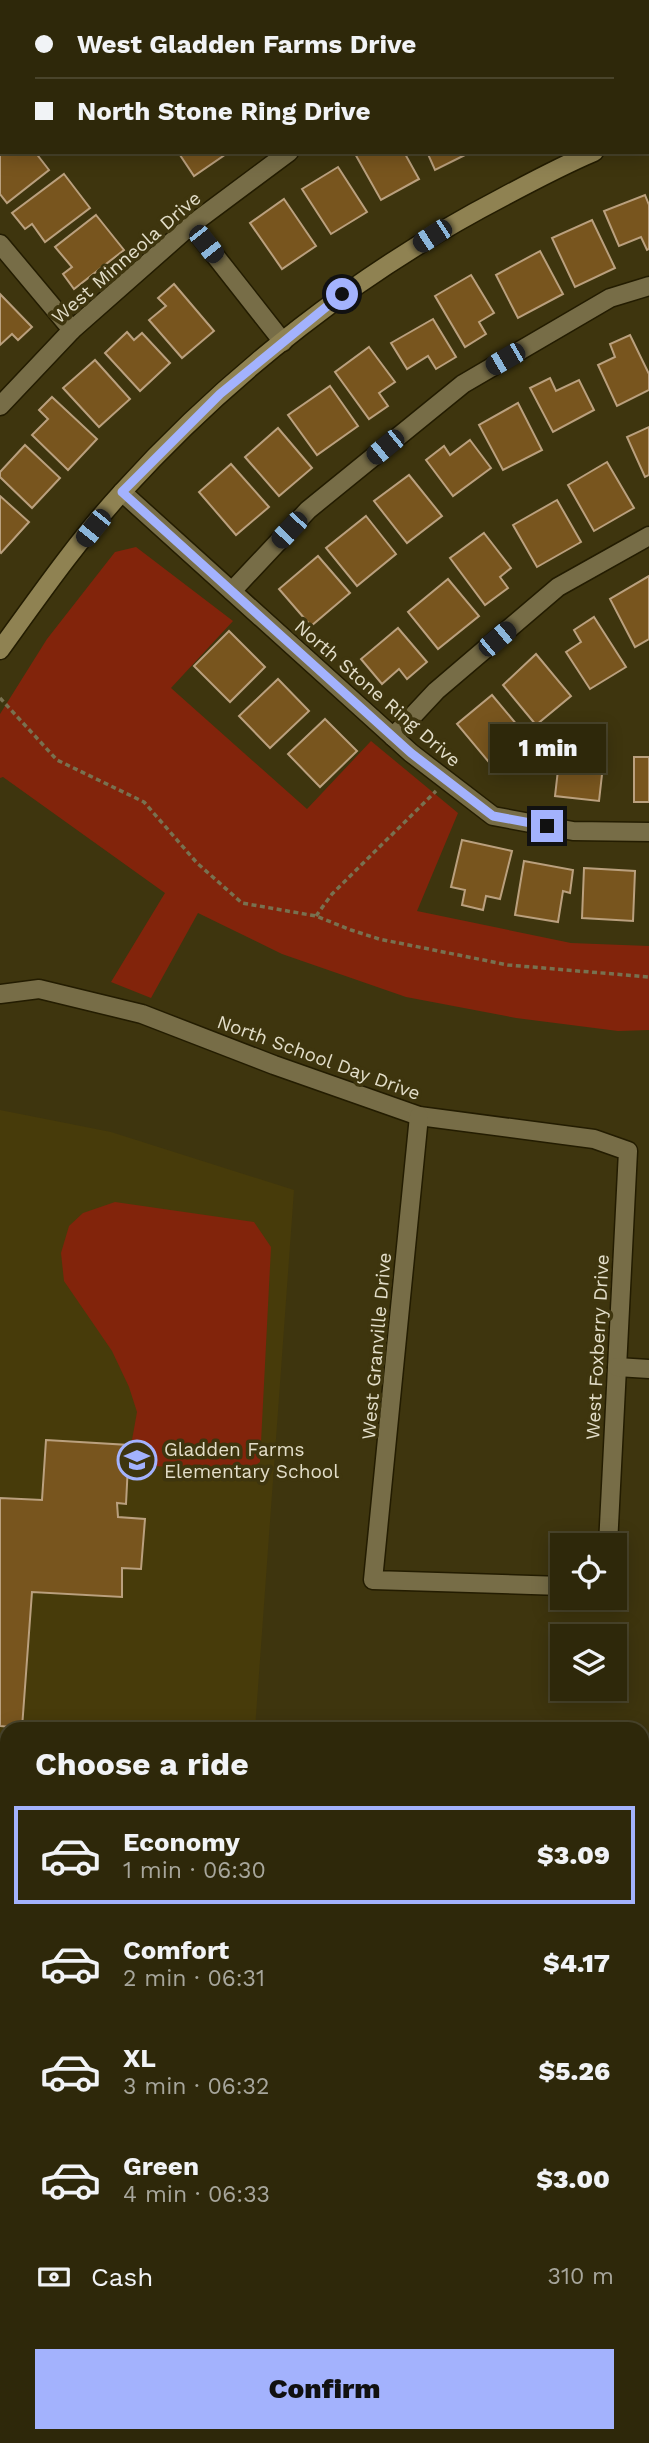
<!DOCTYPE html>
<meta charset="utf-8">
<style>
body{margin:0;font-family:"Work Sans",sans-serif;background:#363013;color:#f1f3f6;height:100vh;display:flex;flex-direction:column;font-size:26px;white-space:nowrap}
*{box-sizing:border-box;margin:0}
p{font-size:23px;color:#a7a69c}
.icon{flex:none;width:38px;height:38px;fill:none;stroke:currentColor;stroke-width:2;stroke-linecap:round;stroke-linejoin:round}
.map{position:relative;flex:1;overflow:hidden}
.details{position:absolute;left:0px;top:1722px;width:649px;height:721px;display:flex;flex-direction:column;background:#2e280a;border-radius:21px 21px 0 0;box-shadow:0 4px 18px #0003,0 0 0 2px #49442b}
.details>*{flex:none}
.hud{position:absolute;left:0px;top:0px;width:649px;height:154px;box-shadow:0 4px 18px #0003,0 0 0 2px #49442b;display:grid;align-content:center;height:154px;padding:0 35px;background:#2e280a}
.buttons{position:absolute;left:550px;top:1533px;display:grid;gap:14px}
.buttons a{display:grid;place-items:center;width:77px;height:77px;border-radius:0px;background:#2e280a;box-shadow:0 4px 18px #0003,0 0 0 2px #49442b;font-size:35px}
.end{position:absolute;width:32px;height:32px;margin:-16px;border:9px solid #a3b2fd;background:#111;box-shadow:0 0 0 4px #111}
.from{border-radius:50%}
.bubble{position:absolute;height:49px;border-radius:0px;background:#2e280a;box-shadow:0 4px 18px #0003,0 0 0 2px #49442b;font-size:23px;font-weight:800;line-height:49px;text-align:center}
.car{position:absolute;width:21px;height:42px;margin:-21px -10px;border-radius:9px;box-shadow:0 0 5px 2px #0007;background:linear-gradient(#222 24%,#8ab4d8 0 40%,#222 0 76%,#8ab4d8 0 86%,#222 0)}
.hud b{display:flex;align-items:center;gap:24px;height:66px;font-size:26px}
.hud b+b{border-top:2px solid #49442b}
.hud i{width:18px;height:18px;background:#f1f3f6}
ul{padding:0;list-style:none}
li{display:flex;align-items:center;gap:21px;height:98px;margin:0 14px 10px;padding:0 21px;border:4px solid transparent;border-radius:0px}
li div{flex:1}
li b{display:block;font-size:26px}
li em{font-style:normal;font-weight:800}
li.current{border-color:#a3b2fd}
li>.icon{width:63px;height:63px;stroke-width:1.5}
h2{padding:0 35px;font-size:32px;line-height:84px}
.pay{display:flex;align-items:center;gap:18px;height:77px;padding:0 35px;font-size:26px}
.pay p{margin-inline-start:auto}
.cta{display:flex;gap:14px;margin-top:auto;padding:14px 35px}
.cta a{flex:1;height:80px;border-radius:0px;background:#a3b2fd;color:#111;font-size:28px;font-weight:800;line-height:80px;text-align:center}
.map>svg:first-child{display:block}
.built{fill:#473b0a}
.green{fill:#82240b}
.building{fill:#78551e;stroke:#baa07e;stroke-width:2}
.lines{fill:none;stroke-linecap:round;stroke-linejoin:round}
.street-casing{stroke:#231c01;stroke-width:21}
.secondary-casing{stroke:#231c01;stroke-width:21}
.path{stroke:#787150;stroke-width:3.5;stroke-dasharray:5 3.5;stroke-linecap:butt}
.street{stroke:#776d47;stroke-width:18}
.secondary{stroke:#8f8252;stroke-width:18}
.route{stroke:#a3b2fd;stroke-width:9}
.labels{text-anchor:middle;stroke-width:7;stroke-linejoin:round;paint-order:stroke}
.street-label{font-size:19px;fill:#e3dec9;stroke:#3e350e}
.poi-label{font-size:19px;fill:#e3dec9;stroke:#3e350e;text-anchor:start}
</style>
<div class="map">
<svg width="649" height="2443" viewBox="0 0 649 2443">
<rect width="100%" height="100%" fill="#3e350e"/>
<polygon class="built" points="0,1110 111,1132 294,1190 255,1729 7,1729 7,1772 0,1773"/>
<g class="green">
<polygon points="136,547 233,621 171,688 307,809 371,741 458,813 417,911 571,943 649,946 649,1030 618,1031 516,1018 406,997 282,954 198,913 151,998 111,982 165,893 3,777 0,778 0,714 47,639 115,552"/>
<polygon points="115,1202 254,1222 271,1247 260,1462 242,1475 147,1465 136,1458 132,1440 137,1412 129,1387 112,1351 64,1281 61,1253 69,1226 83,1213"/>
</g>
<g class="building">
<polygon points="92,0 148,0 149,2 93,2"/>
<polygon points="225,0 277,0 277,2"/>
<polygon points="424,0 425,2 378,1 379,0"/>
<polygon points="3,152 35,152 49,170 7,203 0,194 0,155"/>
<polygon points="178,152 229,152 194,176"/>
<polygon points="354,152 404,152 419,179 381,200"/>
<polygon points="427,152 471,152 435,170"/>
<polygon points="338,167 367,212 331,234 302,189"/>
<polygon points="64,174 90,208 45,242 32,224 25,229 12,213"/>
<polygon points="645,195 649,205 649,249 647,250 641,237 619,246 604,211"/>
<polygon points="284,199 316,246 282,269 250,223"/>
<polygon points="96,215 124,250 74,289 63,274 72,267 55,247"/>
<polygon points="592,220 615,268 575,287 552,238"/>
<polygon points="540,251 563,294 518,318 496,275"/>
<polygon points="471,275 494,313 479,322 486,334 465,347 435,296"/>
<polygon points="174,284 214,331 182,358 149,320 166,306 158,298"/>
<polygon points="0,294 32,327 18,340 12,334 0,345"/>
<polygon points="433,319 456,357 436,369 428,356 407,369 391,343"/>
<polygon points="127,332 134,340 142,333 170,363 140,391 105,353"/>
<polygon points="630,335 649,374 649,390 617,406 598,365 615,357 610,344"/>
<polygon points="369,347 395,382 379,393 388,406 369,419 335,372"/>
<polygon points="95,360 130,399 99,427 63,388"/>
<polygon points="550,378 556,391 579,380 594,410 553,432 530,388"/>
<polygon points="330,386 358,426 317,455 288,415"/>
<polygon points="52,397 97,439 68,470 32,435 48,419 39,410"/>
<polygon points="518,403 542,450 503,470 479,425"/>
<polygon points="649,427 649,475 645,477 627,437"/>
<polygon points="278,428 312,468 279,496 245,457"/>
<polygon points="470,440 491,468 453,496 426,460 444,446 450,455"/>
<polygon points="25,445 60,478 32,508 0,477 0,472"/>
<polygon points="607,462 634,508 594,531 568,485"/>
<polygon points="231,464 269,507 236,535 199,492"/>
<polygon points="409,475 442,516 407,543 374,501"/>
<polygon points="0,496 29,522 1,553 0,552"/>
<polygon points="557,500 581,542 537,567 513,525"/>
<polygon points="366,516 396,554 357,586 326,548"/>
<polygon points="484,533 511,568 500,577 508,588 485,605 450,558"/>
<polygon points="318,556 350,593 311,626 279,589"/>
<polygon points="649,576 649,639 635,647 610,599"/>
<polygon points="448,579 479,616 438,649 408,612"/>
<polygon points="594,617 626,667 590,689 566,652 581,642 574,630"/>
<polygon points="398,628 427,662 407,679 399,669 382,684 361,659"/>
<polygon points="229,631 265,667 230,702 194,666"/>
<polygon points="536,654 571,696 536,725 503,685"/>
<polygon points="278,679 309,711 270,748 239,716"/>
<polygon points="492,695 528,738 493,767 457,724"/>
<polygon points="325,719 357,751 320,787 288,754"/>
<polygon points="561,744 605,748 599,801 555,796"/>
<rect x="634" y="757" width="15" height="45"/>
<polygon points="462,840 512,851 500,899 486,896 483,910 462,905 465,890 451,887"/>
<polygon points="524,861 573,870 570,893 563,891 558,922 515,915"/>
<polygon points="584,868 635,871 633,921 582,918"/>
<polygon points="46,1440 129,1445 126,1504 117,1503 118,1517 145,1519 141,1569 122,1568 122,1597 32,1592 22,1728 0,1726 0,1498 42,1500"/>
</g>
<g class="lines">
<defs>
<g id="street">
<polyline points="467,0 468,2"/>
<polyline points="576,2 580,0"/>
<polyline points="191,225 283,342"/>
<polyline points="0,244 72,330"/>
<polyline points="0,406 72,330 191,225 289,152"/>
<polyline points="122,492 411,753 493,816 573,831 649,832"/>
<polyline points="232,591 308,510 463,384 610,298 649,286"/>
<polyline points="393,737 436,691 558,587 649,536"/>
<polyline points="0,994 39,989 142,1014 274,1065 419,1116 594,1139 628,1151 608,1545"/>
<polyline points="419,1116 373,1580 562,1586"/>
<polyline points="617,1367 649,1369"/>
<polyline points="642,2066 649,2066"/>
<polyline points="0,2119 7,2117"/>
<polyline points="642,2302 649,2302"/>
<polyline points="0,2363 7,2361"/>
<polyline points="517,2436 517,2443"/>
</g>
<g id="secondary">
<polyline points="648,130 649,130"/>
<path d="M0,650C39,596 78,540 123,491C231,372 361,271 503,197C533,181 563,165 594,152"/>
<polyline points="642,1855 649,1855"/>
<polyline points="642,1897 649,1897"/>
<polyline points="0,1901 7,1900"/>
<polyline points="0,1945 7,1944"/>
</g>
</defs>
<use href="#street" class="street-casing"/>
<use href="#secondary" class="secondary-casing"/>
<g class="path">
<polyline points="0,698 57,760 144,802 197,863 242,903 316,916 351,930 379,939 508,965 649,977"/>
<polyline points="316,916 332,894 436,791"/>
<polyline points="376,1729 378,1726 434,1729"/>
<polyline points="642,1781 649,1783"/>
<polyline points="0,1804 7,1804"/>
</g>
<use href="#street" class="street"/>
<use href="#secondary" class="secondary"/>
</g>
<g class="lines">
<polyline class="route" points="342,294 220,394 122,492 411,753 493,816 547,826"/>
</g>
<defs>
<symbol id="school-ring" viewBox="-11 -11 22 22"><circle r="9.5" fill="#3e350e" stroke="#a3b2fd" stroke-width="1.5"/><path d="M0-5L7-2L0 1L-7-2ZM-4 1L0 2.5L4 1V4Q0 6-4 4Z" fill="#a3b2fd"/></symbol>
</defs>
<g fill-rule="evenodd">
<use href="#school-ring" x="115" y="1438" width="44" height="44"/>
</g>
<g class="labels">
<g class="street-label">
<text transform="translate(126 257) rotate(-41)" y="7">West Minneola Drive</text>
<text transform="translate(378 693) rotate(41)" y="7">North Stone Ring Drive</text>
<text transform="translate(319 1057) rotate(20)" y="7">North School Day Drive</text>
<text transform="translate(376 1346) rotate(-85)" y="7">West Granville Drive</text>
<text transform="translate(597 1347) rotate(-87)" y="7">West Foxberry Drive</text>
</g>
<g class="poi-label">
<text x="164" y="1456">Gladden Farms<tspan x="164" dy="22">Elementary School</tspan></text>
</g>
</g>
</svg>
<div class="buttons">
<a><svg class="icon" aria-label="locate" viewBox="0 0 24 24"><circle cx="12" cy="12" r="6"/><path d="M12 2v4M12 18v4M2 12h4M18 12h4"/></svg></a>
<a><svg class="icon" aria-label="layers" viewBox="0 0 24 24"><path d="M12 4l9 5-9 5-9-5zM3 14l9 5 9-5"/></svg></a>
</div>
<i class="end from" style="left:342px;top:294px"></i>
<i class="end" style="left:547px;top:826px"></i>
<div class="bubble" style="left:490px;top:724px;width:116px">1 min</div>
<i class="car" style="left:432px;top:236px;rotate:237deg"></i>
<i class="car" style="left:206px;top:244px;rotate:142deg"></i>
<i class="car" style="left:505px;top:359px;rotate:240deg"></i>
<i class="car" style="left:385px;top:447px;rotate:231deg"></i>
<i class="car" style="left:93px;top:528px;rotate:219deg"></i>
<i class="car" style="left:289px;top:530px;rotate:223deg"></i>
<i class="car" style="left:497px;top:639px;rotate:50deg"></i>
<div class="hud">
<b><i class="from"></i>West Gladden Farms Drive</b>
<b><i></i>North Stone Ring Drive</b>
</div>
<section class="details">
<h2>Choose a ride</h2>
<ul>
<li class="current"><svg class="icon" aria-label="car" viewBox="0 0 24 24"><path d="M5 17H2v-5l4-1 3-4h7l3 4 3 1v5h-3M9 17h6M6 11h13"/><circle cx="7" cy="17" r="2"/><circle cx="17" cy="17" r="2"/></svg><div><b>Economy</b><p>1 min · 06:30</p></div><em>$3.09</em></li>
<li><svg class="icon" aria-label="car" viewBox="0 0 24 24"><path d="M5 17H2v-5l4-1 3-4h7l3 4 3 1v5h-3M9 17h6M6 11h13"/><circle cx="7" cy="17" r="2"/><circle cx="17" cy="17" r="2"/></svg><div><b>Comfort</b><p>2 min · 06:31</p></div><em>$4.17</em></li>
<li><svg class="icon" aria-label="car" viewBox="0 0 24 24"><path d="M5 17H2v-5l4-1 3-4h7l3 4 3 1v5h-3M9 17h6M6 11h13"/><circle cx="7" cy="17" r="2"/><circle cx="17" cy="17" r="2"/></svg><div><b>XL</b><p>3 min · 06:32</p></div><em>$5.26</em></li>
<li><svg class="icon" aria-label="car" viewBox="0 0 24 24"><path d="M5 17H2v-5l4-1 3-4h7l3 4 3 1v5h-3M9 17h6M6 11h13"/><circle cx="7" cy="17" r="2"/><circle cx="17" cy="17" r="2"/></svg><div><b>Green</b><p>4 min · 06:33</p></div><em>$3.00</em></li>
</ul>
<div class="pay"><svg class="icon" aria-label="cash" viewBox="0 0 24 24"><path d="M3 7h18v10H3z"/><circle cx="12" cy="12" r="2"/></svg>Cash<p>310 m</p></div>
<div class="cta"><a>Confirm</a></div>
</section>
</div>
